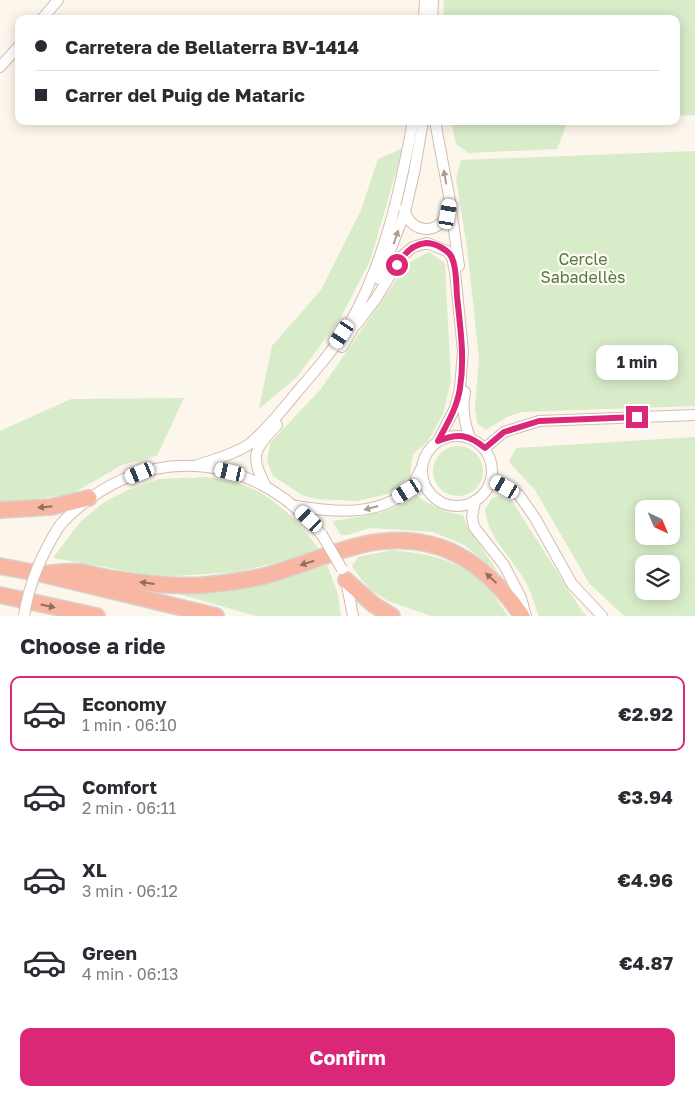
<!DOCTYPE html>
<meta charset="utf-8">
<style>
body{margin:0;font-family:"Golos Text",sans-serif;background:#f2f2f3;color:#2b2b33;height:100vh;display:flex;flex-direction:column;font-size:19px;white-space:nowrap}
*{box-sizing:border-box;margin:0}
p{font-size:16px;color:#7c7c81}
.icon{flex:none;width:28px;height:28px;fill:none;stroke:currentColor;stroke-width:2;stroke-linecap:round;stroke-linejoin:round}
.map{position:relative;height:616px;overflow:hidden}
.drawer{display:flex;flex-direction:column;background:#fff;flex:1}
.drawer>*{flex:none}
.guide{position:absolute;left:15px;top:15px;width:665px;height:110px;border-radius:10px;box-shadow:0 2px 12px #0003;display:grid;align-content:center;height:110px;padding:0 20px;background:#fff}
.needle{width:32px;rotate:136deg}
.fabs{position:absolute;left:635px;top:500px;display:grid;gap:10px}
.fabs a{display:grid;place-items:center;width:45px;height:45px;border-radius:10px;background:#fff;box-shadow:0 2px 12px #0003;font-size:25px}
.end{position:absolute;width:22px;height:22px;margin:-11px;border:6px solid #db2777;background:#fff;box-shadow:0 0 0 2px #fff}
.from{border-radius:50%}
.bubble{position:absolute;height:35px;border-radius:10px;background:#fff;box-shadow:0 2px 12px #0003;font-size:16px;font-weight:700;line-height:35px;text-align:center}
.car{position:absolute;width:15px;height:30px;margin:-15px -8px;border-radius:6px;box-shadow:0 0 4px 1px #0007;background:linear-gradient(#fff 24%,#345 0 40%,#fff 0 76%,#345 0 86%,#fff 0)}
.guide b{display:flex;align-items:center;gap:18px;height:48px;font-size:19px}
.guide b+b{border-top:1px solid #e1e1e2}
.guide i{width:12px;height:12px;background:#2b2b33}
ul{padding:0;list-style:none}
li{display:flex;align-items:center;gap:15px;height:75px;margin:0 10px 8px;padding:0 10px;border:2px solid transparent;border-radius:10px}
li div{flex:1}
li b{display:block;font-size:19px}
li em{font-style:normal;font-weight:700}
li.selected{border-color:#db2777}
li>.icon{width:45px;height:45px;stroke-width:1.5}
h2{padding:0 20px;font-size:22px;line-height:60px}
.action{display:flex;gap:10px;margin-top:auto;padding:10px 20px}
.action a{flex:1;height:58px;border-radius:10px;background:#db2777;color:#fff;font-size:20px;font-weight:700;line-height:58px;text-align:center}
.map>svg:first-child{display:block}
.green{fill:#d8ecc9;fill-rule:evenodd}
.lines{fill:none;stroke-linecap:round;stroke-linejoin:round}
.minor-casing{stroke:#d1beb0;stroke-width:12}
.highway-casing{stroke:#dad1cd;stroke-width:18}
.minor{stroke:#fff;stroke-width:10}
.highway{stroke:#f7b7a3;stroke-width:15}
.minor-bridge-casing{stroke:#d1beb0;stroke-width:12;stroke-linecap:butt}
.minor-bridge{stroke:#fff;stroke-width:10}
.oneway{fill:#af9d94}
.oneway2{fill:#936e5e}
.route{stroke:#db2777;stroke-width:6}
.labels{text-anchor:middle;stroke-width:4.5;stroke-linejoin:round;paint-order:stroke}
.park-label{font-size:16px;fill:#537a41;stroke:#fffaf3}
</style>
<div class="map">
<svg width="695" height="616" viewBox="0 0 695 616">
<rect width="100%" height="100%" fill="#fdf6ec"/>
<g class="green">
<polygon points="444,0 695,0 695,115 676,116 676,19 443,19"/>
<polygon points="451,121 568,121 557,149 468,153 456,144"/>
<polygon points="403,148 370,261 342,315 298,376 259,409 272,346 321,290 361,210 378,159"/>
<polygon points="695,151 695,406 521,412 507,417 486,430 477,423 475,408 479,358 467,248 456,178 461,160"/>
<polygon points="429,252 445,263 451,381 443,414 428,441 413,454 410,476 388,494 358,501 316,499 302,495 273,476 267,461 270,443 320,390 408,263"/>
<polygon points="184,398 157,456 122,465 70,495 0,503 0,431 71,399"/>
<path d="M695,437V616H624L589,583L535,490L509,462L516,448ZM644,509H671V536H644ZM644,564H671V591H644Z"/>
<circle cx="458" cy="471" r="25"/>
<path d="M206,477C216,479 227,480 237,483C273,493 300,523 321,552L237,572L160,577L53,558L80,522L103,503L128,490L159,479Z"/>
<path d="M417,496C432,506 445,513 463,515L467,526L498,572L464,545L433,532L370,528L348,535H341L332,521C361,517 393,513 417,496Z"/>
<path d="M500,496L512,501L582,611L587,616H539C534,603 530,588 522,576C508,554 487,535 485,509L492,498Z"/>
<path d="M392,550C426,554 456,558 482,582C493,591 500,605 508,616H431L388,601L371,590L361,579L352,566L358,557Z"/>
<polygon points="327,565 338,594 341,616 256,616 175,593 269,583"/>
</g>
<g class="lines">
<defs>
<g id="minor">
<polyline points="42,19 58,0"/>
<polyline points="424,19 425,0"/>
<polyline points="432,19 433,0"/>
<polyline points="0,67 19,46"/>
<polyline points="435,121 450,201 459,266"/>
<path d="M404,209C411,236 443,236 449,207"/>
<polyline points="379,279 405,212 414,173 423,121"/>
<polyline points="357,324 377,297 402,256 413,247 427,243 447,251 452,257 455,272 463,351 460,388 455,408 438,441"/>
<polyline points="342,347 359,319"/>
<path d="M465,392C462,409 464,421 470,438"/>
<circle cx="457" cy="471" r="35"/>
<polyline points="485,448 504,432 539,421 695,415"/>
<path d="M195,466C212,460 233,455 248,445C264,433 284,408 297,392C316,370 335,348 350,323C385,261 400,191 413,121"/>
<polyline points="492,479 519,495 535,518 572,584 602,616"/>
<path d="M266,487C250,455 253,451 277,425"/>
<polyline points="475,501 472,517 474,527 504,565 521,598 526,616"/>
<path d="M296,506C332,512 375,517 406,492C413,486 417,477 421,469"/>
<path d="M60,525C138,441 251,448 322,535"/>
<polyline points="346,580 353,616"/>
</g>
<g id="highway">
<polyline points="0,510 51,507 89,498"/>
<polyline points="0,566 42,574 216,616"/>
<path d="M42,574C54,573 68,571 80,572C92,574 105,578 117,579C146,584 175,587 204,585C224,583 244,581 264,576C298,567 330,552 365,544C435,530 483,559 522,616"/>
<polyline points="346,580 374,605 392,616"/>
<polyline points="0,595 97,616"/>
</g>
</defs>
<use href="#minor" class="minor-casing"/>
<use href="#highway" class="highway-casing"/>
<use href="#minor" class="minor"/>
<use href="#highway" class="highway"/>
<defs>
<g id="minor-bridge">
<polyline points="322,535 342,569"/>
<path d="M24,616C29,583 42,553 60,525"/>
</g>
</defs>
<use href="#minor-bridge" class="minor-bridge-casing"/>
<use href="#minor-bridge" class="minor-bridge"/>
</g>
<defs><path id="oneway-solid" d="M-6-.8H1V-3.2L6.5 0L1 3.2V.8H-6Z" transform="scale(1.25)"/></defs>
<g class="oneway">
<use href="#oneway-solid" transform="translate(445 177) rotate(-100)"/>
<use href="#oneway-solid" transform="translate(396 237) rotate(-71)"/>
<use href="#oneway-solid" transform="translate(371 508) rotate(165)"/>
</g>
<g class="oneway2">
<use href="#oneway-solid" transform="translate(45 507) rotate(174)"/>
<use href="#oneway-solid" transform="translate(307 563) rotate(162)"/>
<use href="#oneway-solid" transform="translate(491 578) rotate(-137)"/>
<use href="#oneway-solid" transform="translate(147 583) rotate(-173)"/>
<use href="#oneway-solid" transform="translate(48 606) rotate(12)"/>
</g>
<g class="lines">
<path class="route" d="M397,265C403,255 413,244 426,243C435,243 449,250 452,258C457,269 456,284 457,296C460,326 465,357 460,388C457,408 447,424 438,441C458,433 468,434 485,448L504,432L539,421L637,417"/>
</g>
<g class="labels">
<g class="park-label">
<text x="583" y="265">Cercle<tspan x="583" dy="18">Sabadellès</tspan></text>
</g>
</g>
</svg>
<div class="fabs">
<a><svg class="needle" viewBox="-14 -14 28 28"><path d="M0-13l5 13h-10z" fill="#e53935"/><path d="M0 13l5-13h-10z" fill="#7c7c81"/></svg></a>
<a><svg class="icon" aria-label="layers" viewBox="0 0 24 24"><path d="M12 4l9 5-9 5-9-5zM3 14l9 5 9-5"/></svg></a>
</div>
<i class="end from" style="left:397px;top:265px"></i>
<i class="end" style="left:637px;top:417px"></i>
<div class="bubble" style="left:596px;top:345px;width:82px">1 min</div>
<i class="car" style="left:448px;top:214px;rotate:10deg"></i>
<i class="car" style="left:342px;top:334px;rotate:213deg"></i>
<i class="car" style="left:230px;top:472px;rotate:283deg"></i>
<i class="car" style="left:140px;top:473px;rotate:248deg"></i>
<i class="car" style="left:505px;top:487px;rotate:300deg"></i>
<i class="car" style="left:407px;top:491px;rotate:238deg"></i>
<i class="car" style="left:309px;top:519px;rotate:313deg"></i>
<div class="guide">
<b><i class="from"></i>Carretera de Bellaterra BV-1414</b>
<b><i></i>Carrer del Puig de Mataric</b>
</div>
</div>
<section class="drawer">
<h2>Choose a ride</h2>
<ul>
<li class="selected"><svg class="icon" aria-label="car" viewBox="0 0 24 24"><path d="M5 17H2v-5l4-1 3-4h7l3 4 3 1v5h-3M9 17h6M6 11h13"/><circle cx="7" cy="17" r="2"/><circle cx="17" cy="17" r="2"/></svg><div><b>Economy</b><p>1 min · 06:10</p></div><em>€2.92</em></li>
<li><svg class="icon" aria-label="car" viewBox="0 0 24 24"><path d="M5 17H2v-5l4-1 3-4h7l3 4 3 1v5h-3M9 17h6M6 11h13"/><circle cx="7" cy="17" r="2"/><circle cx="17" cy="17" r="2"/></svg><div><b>Comfort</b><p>2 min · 06:11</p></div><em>€3.94</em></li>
<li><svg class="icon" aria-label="car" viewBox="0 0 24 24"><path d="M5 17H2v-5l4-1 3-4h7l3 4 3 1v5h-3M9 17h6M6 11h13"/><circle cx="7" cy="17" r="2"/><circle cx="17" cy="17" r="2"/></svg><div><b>XL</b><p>3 min · 06:12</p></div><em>€4.96</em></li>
<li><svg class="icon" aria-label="car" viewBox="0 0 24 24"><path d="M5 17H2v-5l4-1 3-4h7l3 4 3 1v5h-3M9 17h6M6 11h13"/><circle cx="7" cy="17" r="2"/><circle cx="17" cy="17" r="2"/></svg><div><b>Green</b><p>4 min · 06:13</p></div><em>€4.87</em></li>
</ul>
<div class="action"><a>Confirm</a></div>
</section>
